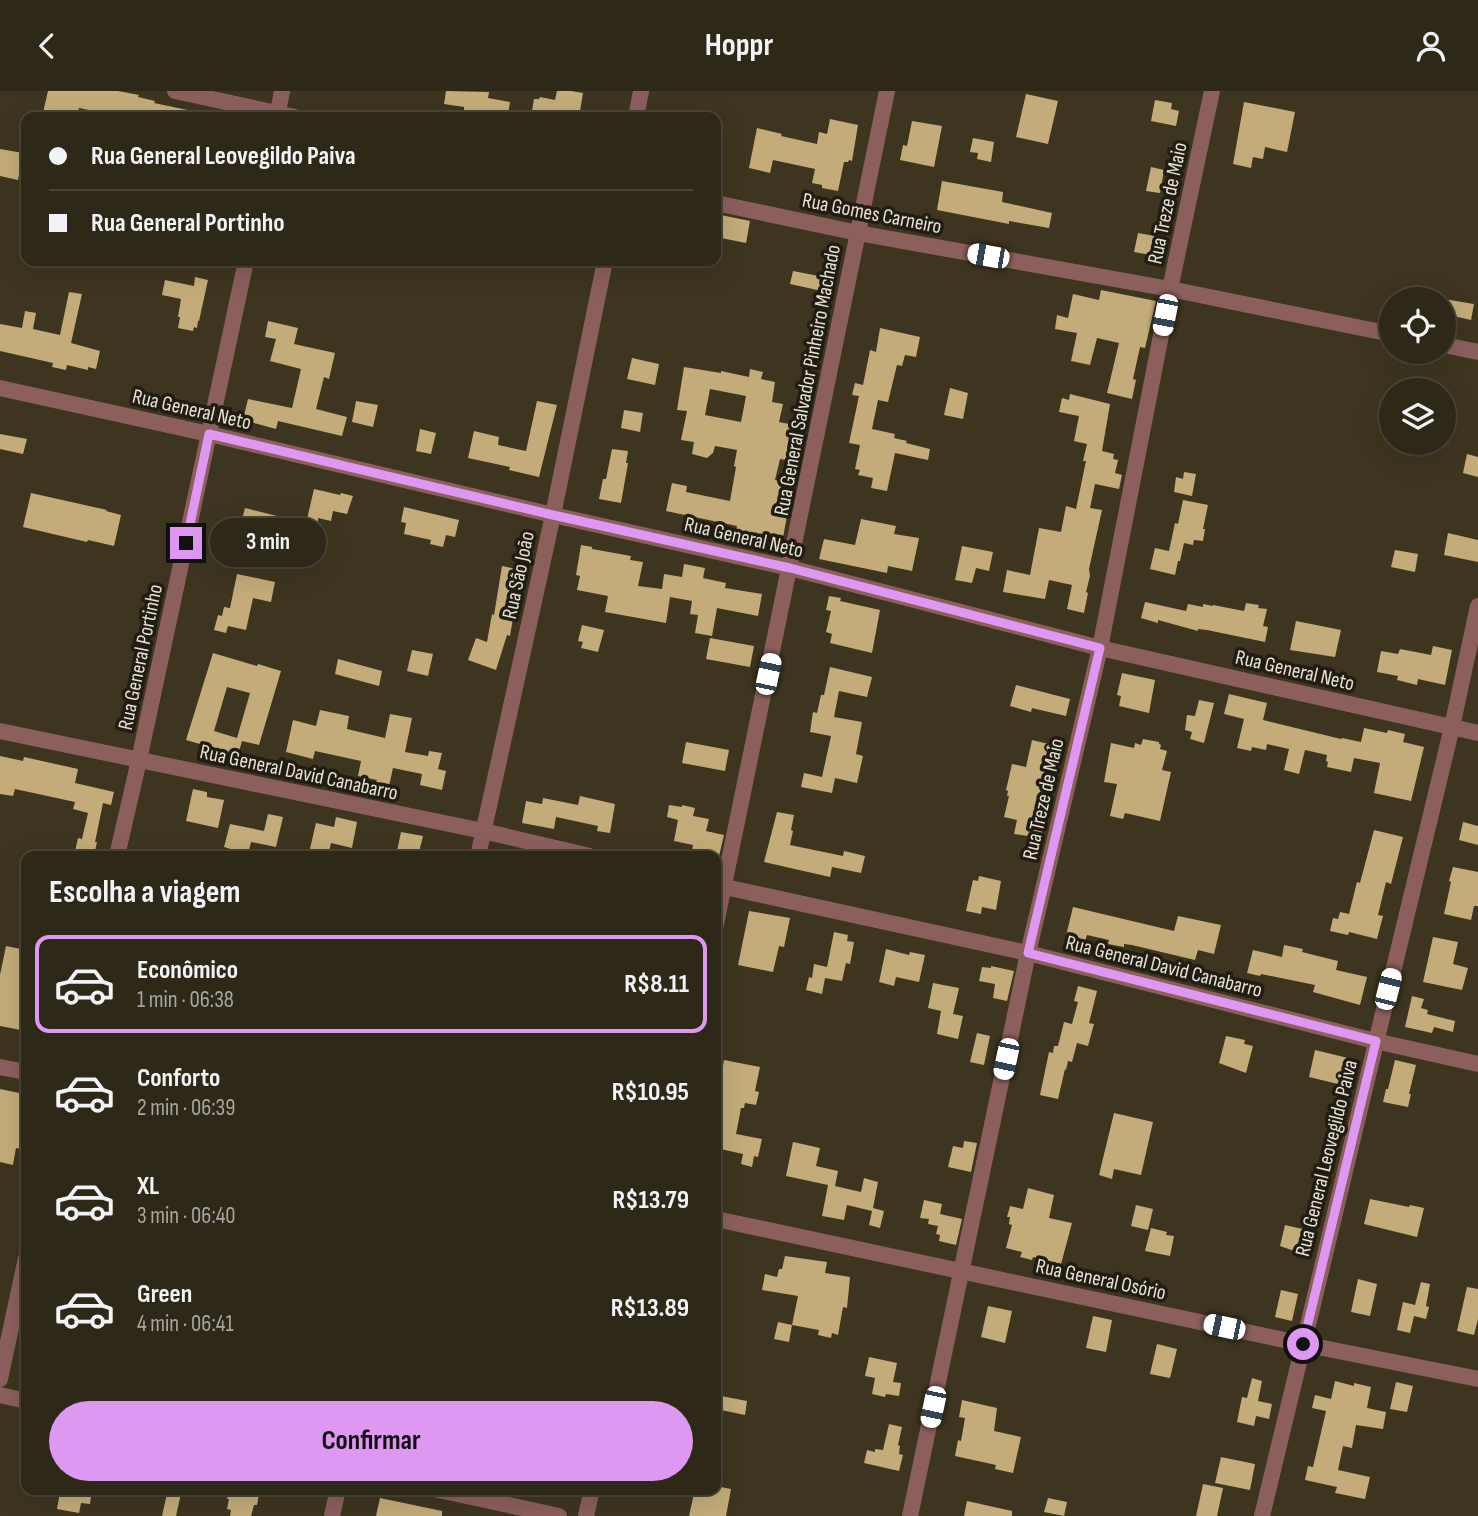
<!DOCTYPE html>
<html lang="pt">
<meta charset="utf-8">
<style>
body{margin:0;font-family:"Sofia Sans Condensed",sans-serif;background:#3a3425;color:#f1f3f6;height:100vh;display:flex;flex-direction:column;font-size:26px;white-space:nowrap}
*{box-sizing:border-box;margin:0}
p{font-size:23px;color:#a7a6a2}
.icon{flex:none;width:38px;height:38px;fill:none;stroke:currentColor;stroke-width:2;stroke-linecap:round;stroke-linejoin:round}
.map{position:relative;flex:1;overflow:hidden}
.side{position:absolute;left:21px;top:760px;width:700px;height:644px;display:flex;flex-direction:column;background:#2e2818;border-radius:14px;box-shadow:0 7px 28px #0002,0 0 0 2px #494437}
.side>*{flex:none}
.hud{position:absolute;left:21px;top:21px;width:700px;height:154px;border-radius:14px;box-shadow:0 7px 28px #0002,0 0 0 2px #494437;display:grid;align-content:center;height:154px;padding:0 28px;background:#2e2818}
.tools{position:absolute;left:1379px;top:196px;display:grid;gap:14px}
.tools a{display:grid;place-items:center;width:77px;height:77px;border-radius:50%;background:#2e2818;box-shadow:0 7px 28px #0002,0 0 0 2px #494437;font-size:35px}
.end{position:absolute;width:32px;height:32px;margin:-16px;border:9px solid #df98f1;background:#111;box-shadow:0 0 0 4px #111}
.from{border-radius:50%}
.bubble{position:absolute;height:49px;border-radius:24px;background:#2e2818;box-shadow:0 7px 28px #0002,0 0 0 2px #494437;font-size:23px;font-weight:700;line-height:49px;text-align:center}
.car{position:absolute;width:21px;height:42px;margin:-21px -10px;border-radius:9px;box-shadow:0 0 5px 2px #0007;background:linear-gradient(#fff 24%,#345 0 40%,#fff 0 76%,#345 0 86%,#fff 0)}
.hud b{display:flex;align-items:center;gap:24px;height:66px;font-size:26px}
.hud b+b{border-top:2px solid #494437}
.hud i{width:18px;height:18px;background:#f1f3f6}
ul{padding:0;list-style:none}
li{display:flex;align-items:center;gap:21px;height:98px;margin:0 14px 10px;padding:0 14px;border:4px solid transparent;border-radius:14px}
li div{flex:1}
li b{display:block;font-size:26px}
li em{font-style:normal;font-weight:700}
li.current{border-color:#df98f1}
li>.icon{width:63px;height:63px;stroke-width:1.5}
h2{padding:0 28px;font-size:32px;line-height:84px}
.action{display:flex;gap:14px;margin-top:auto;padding:14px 28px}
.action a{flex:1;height:80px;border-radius:42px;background:#df98f1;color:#111;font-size:28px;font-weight:700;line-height:80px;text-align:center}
header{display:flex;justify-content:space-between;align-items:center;height:91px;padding:0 28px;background:#2e2818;font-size:32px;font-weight:700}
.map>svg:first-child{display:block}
.building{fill:#c3ac79;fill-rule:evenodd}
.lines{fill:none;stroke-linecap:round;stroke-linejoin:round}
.minor{stroke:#8c5f5d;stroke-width:16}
.route{stroke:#df98f1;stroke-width:9}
.labels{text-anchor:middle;stroke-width:7;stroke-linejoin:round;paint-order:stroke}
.street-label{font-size:21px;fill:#e7e1d4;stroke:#211d14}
</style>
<header><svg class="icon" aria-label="back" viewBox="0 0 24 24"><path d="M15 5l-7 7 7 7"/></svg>Hoppr<svg class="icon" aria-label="person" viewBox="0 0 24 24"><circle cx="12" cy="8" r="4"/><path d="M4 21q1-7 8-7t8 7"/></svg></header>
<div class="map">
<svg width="1478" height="1425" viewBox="0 0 1478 1425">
<rect width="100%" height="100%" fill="#3e3520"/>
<g class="building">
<polygon points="48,0 118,0 139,4 138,6 155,10 154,12 197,21 197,26 159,26 135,21 134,26 112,26 113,24 79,17 77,26 42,26"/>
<polygon points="446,0 489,1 488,7 510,11 508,24 486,20 485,25 464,21 464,16 444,13"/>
<polygon points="557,0 571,0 583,2 579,26 531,26 534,8 539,8 540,6 555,9"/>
<polygon points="1026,3 1058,10 1048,53 1016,46"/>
<polygon points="1155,9 1172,12 1171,18 1179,20 1176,35 1151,30"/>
<polygon points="1244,11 1295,21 1287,61 1265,56 1263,68 1253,66 1251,77 1233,73"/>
<polygon points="830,28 858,34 852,70 849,69 848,71 844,71 838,100 822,97 822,94 812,92 815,78 773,69 770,82 749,77 757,37 782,43 781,45 817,53 819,41 827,43"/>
<polygon points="912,30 942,35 934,76 900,69 903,54 907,55"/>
<polygon points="973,47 994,51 991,71 977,68 978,62 970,61"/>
<polygon points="0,58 23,62 18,89 0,85"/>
<polygon points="1151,76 1164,79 1160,102 1146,100"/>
<polygon points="942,90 1003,101 1002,111 1052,122 1049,137 1009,130 1009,133 937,119"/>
<polygon points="716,123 750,130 746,152 716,146"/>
<polygon points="1138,142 1160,146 1156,165 1134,161"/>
<polygon points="793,180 834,188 831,202 790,193"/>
<polygon points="195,186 208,189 199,230 198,230 197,237 194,236 193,240 178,237 180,226 178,226 181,208 162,204 165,189 194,195"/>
<polygon points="1101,199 1156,210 1145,257 1140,256 1133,288 1136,289 1132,308 1107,302 1119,252 1097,247 1090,274 1071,270 1077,242 1055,238 1057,224 1068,227 1073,203 1099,209"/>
<polygon points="69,201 82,203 71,252 100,260 96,278 88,276 88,279 67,274 66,279 52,276 53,272 0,260 0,233 22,237 25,220 36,222 33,238 60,244"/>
<polygon points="1444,208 1474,213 1471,229 1444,223"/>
<polygon points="268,230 298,237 294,253 335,262 329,288 324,286 316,318 347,326 342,345 278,330 276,338 243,329 248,308 292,317 301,278 270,270 276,248 265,246"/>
<polygon points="880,237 920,246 916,266 905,264 902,275 897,274 888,311 878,309 872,338 895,343 894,347 907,350 906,352 930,358 928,369 895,362 887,400 871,397 873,387 858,384 860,379 855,378 860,354 849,352 859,305 852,304 855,292 863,294 870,259 876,261"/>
<polygon points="632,267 659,273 655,294 627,288"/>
<path d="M684,276L721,282V280L749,286L750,278L763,281L761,288L775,291L772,311L783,313L779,331L794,334L793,341L798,343L792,370L780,368L775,389L793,393L781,457L735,446L737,435L666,420L672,392L687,395L686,401L730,410L736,376L734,375L737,359L715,355L713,362L707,367L692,363L694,351L681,349L687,320L677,319ZM710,298L746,305L741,331L705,324Z"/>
<polygon points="950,297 968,302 963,328 944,324"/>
<polygon points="1070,303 1110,313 1102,360 1114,363 1113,368 1118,369 1115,382 1122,384 1119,398 1095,393 1090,417 1102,419 1089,478 1090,485 1086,501 1088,502 1084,522 1067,518 1072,494 1049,489 1045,508 1003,501 1007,479 1030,484 1039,437 1061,441 1066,415 1076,418 1086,370 1083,370 1087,353 1074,350 1079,325 1059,321 1062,307 1069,309"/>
<polygon points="356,310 378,314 373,336 352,331"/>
<polygon points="537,310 557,314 539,386 509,379 510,376 468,367 474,340 499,346 498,354 526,360"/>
<polygon points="624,319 643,322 640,341 621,337"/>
<polygon points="420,338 436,342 431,363 416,360"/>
<polygon points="0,343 27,348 23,363 0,358"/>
<polygon points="612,358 628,360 626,372 628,372 621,412 599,408 603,388 606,388"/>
<polygon points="1467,363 1478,366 1478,386 1463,382"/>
<polygon points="1184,381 1196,383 1192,405 1174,401 1176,386 1183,388"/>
<polygon points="314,398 340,404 341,402 353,405 347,423 333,420 331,430 318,427 318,431 307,428"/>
<polygon points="31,402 107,419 106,420 121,424 114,455 88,449 87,451 23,436"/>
<polygon points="1183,409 1208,414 1203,438 1205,438 1203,450 1194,449 1193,454 1184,452 1180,470 1178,470 1175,484 1150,478 1155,457 1169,460 1175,432 1178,433"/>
<polygon points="404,416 459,429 455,446 446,444 443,456 430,453 431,449 404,443 406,432 401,431"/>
<polygon points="245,417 313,434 307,458 239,441"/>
<polygon points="861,428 896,435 894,443 919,447 912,480 888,475 887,482 819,468 824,448 855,454"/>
<polygon points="1448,442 1478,449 1478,471 1444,464"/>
<polygon points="581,454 592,456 592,458 631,465 630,469 643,471 638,495 662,498 664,483 682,486 684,473 705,477 703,487 726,492 725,497 762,503 758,525 717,517 712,545 695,542 698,524 690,523 692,510 670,506 666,532 605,521 608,505 577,499 580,485 576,484"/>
<polygon points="962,455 993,461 989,480 976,477 972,492 955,489"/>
<polygon points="1395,459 1418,463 1415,481 1391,476"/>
<polygon points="502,475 521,479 510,545 507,544 496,579 468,569 476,547 487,551 492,523 494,524"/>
<polygon points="237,483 275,491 271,511 253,507 246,539 228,535 226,542 214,539 218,524 222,525 224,516 230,517"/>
<polygon points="829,505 841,507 840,510 880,519 872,562 830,552 832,543 826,541 831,520 826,519"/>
<polygon points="1145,511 1186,520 1188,513 1203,516 1203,513 1213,515 1213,514 1244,520 1246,512 1259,514 1258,517 1267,518 1263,535 1268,536 1265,551 1207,539 1198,538 1198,540 1158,529 1158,532 1141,527"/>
<polygon points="1296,530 1341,539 1335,566 1290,559"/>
<polygon points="582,534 604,539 598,561 581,557 583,551 578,550"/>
<polygon points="710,547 754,555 750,576 706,568"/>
<polygon points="1433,555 1452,559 1445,594 1418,588 1417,594 1397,589 1398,585 1377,581 1381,560 1398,563 1400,558 1431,564"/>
<polygon points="412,559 433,563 428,585 407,580"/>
<path d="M213,562L257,575L258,573L281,580L259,654L242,650L238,664L186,649ZM227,596L250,602L237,647L214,640Z"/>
<polygon points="338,568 382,580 379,595 335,583"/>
<polygon points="830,576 872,586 867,606 839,600 834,626 862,631 856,663 863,665 857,692 835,687 832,702 801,696 804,682 822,686 831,645 810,641 813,621 817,622 821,604 824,604"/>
<polygon points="1122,582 1155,589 1149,622 1119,615 1121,605 1117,604"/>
<polygon points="1016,594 1070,608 1066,625 1032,617 1031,621 1010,615"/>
<polygon points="1229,603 1267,612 1263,629 1341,648 1342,647 1361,651 1364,637 1387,642 1388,639 1405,643 1403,651 1424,656 1411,710 1374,702 1380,672 1354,667 1351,681 1327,676 1328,671 1326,670 1327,664 1305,659 1299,683 1284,679 1289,658 1267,653 1266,659 1252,656 1251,660 1237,657 1244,628 1224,623"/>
<polygon points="1199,609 1214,612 1204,652 1190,648 1192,641 1185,639 1187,624 1195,625"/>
<polygon points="320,619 349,625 347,638 385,647 390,623 412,627 405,661 428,665 429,660 442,662 438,678 446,680 442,699 420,694 422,683 393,677 389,695 376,691 377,689 358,685 361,670 315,660 313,668 286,661 293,629 316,635"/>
<polygon points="1143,648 1159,651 1159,653 1161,654 1160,658 1167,660 1162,679 1171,681 1160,730 1125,722 1123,728 1110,725 1117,693 1104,691 1111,652 1134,657 1135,652 1141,654"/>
<polygon points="1032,649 1053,654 1045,701 1041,700 1035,725 1045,727 1041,747 1014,743 1017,729 1004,726 1009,705 1007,705 1008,700 1006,699 1012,673 1026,676"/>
<polygon points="686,651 729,659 725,680 682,672"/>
<polygon points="0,665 23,670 24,666 78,678 75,692 114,701 111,714 103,712 95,751 97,751 94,765 74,765 78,747 82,748 88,722 73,718 75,711 15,698 13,705 0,703"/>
<polygon points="193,698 207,701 207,706 224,709 218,737 186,730"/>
<polygon points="580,705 615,713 610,742 597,740 598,735 556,726 554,738 522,732 526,710 542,713 543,707 578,714"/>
<polygon points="669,714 682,716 682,714 695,717 693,725 709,728 706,740 724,744 719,765 692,760 693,754 674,750 678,729 667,726"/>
<polygon points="777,721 794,724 791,739 793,740 790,754 843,765 844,760 865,765 861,782 832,776 830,786 764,771"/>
<polygon points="268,723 283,726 276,756 251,751 248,763 224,756 230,733 264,740"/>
<polygon points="336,726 357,731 352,757 331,752 328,765 309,762 316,732 334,736"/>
<polygon points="1463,731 1478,735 1478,754 1459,749"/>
<polygon points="1374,739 1403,746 1391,793 1386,791 1378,824 1383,825 1377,848 1349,841 1348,844 1330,840 1333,827 1338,828 1340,821 1349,823 1357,791 1360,792"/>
<polygon points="401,741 423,745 418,765 396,765"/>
<polygon points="1453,776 1478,781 1478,815 1474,815 1471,829 1444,823 1451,791 1449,790"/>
<polygon points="979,785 1001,790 996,819 982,816 981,823 966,820 973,789 978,790"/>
<polygon points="1073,816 1174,840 1178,825 1221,834 1214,863 1198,859 1195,869 1132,854 1124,853 1124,856 1108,853 1109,849 1087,844 1085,850 1066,845"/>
<polygon points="749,820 790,827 784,856 779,855 773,881 738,874"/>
<polygon points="834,841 848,844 847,850 854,851 850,873 846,872 842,890 825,887 822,903 806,899 809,886 812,887 814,873 827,876"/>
<polygon points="1433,846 1458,851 1453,873 1468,877 1462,899 1423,891"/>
<polygon points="1284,854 1303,858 1302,861 1338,870 1336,879 1367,886 1360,914 1313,901 1315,894 1261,883 1260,885 1247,882 1253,859 1282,866"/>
<polygon points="6,855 26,859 26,940 0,935 0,884"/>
<polygon points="886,858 909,864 910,861 925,864 919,891 896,886 894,895 879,891"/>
<polygon points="991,875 1014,880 1007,910 993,907 995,893 979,890 982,876 991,877"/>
<polygon points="933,892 959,897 953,923 963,925 958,948 937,943 941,920 928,917"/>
<polygon points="1078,895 1097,900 1089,932 1094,933 1088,955 1077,952 1072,971 1068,970 1066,979 1065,978 1058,1008 1040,1004 1049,961 1053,962 1054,955 1058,955 1064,931 1072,933 1078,911 1074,910"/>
<polygon points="1412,905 1424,908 1421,917 1428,919 1427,923 1455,930 1453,941 1434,936 1432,942 1405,936"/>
<polygon points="977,942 990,945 984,974 970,971"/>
<polygon points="1226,945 1245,949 1244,953 1253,955 1246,982 1219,972"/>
<polygon points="1315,959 1348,967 1342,994 1309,986"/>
<polygon points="724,969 760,976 755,1000 759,1001 756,1014 745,1012 744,1017 741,1017 736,1043 762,1048 758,1066 754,1065 752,1076 741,1073 743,1063 716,1057 716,1031 720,1012 717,1012"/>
<polygon points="1395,969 1416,974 1409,1003 1411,1003 1408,1016 1383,1011 1386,998 1388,998"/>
<polygon points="0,998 24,1003 23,1007 26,1008 26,1059 16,1057 13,1074 0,1071"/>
<polygon points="1114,1022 1153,1031 1141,1084 1114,1078 1112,1088 1099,1084"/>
<polygon points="964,1050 977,1052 971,1081 948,1076 953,1055 963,1057"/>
<polygon points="793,1051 820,1057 816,1075 838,1080 835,1095 861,1101 864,1087 878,1091 873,1117 884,1120 880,1137 869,1134 872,1120 847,1114 844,1129 822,1125 828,1094 786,1085"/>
<polygon points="1028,1097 1054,1104 1049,1127 1072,1132 1061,1173 1033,1166 1032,1169 1020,1166 1022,1161 1006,1157 1012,1134 1009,1133 1010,1126 1007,1126 1010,1115 1023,1118"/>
<polygon points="1370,1108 1409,1116 1410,1114 1424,1117 1417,1146 1364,1133"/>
<polygon points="924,1109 942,1113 940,1123 962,1128 956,1154 939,1150 940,1144 936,1143 938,1135 928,1133 929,1128 920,1127"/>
<polygon points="1136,1114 1153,1118 1148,1139 1131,1135"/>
<polygon points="1285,1134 1311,1140 1306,1164 1280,1155"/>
<polygon points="1151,1137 1167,1141 1166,1144 1174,1145 1170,1165 1145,1160"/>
<polygon points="785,1165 827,1171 825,1182 850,1186 847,1217 843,1216 838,1244 832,1242 831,1247 818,1244 819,1239 792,1234 798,1205 762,1199 765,1183 777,1186 779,1178 782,1178"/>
<polygon points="1358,1188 1377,1193 1370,1225 1351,1221"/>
<polygon points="1421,1191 1430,1193 1426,1215 1429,1216 1426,1228 1414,1225 1410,1242 1397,1239 1403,1211 1415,1214"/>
<polygon points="1467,1196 1478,1198 1478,1228 1474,1244 1457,1240"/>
<polygon points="1281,1199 1298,1203 1292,1230 1275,1226"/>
<polygon points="988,1215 1012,1220 1005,1252 981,1246"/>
<polygon points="1093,1225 1112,1229 1106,1261 1086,1257"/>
<polygon points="778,1231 792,1234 789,1251 774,1248"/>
<polygon points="1157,1253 1177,1258 1170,1287 1150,1283"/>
<polygon points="869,1266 897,1272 893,1291 901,1292 899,1305 886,1303 885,1306 872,1303 875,1287 865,1285"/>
<polygon points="1252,1287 1262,1290 1258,1310 1272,1313 1269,1328 1256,1325 1254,1335 1237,1331 1242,1306 1247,1307"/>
<polygon points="1335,1290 1354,1295 1354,1292 1371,1296 1367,1317 1386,1321 1383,1338 1356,1334 1352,1357 1343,1355 1338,1379 1370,1386 1365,1408 1335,1402 1337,1396 1305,1389 1308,1375 1313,1376 1326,1320 1312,1317 1315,1304 1331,1308"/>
<polygon points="1396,1291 1413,1295 1407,1321 1390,1318"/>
<polygon points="716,1304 747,1310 745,1324 716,1318"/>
<polygon points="962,1309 997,1317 994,1340 1021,1346 1013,1382 995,1378 996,1374 955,1365 958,1349 961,1350 965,1327 959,1326"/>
<polygon points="889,1333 902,1336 898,1354 900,1355 899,1363 903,1364 899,1380 864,1372 867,1359 875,1361 875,1358 883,1359"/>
<polygon points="1221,1366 1255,1373 1250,1399 1215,1392"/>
<polygon points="1203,1393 1223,1397 1217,1425 1196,1425"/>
<polygon points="716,1395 731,1398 726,1425 689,1425 695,1398 716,1398"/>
<polygon points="66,1398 92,1398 90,1413 81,1412 79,1422 57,1418 60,1401 65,1401"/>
<polygon points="168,1398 182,1398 176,1425 162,1425"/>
<polygon points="229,1398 260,1398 257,1414 254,1414 251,1425 230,1425 231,1419 227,1418 229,1408 227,1408"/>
<polygon points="380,1407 442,1420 442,1425 376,1425"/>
<polygon points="1048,1407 1067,1411 1064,1425 1044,1421"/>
<polygon points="967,1410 1012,1420 1012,1425 964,1425"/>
</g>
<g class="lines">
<g class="minor">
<polyline points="175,0 295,26"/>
<polyline points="277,26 282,0"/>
<polyline points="636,26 641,0"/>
<polyline points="716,112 858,142 1170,198 1391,243"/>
<polyline points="1444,254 1478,261"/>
<polyline points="0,297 209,343 553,424 790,477 1100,557 1478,642"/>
<polyline points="0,640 483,740 590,765"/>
<polyline points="117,765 139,669 246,170"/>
<polyline points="478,765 553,424 605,170"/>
<polyline points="716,794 1028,862 1375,950 1478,973"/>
<polyline points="716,833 887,0"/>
<polyline points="0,976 26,981"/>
<polyline points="716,1128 1303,1253 1478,1288"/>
<polyline points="0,1288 26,1167"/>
<polyline points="0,1304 26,1310"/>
<polyline points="434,1398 559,1425"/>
<polyline points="332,1425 338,1398"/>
<polyline points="586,1425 592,1398"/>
<polyline points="910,1425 1028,862 1100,557 1170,198 1212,0"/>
<polyline points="1262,1425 1452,636 1478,515"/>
</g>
</g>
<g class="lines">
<polyline class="route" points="186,452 209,343 553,424 790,477 1100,557 1028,862 1376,950 1303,1253"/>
</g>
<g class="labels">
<g class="street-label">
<text transform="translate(1167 112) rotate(-78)" y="7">Rua Treze de Maio</text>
<text transform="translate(872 122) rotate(11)" y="7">Rua Gomes Carneiro</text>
<text transform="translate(807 289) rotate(-79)" y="7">Rua General Salvador Pinheiro Machado</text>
<text transform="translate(192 318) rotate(13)" y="7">Rua General Neto</text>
<text transform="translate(744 446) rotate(13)" y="7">Rua General Neto</text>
<text transform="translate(518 484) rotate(-78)" y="7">Rua São João</text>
<text transform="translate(140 566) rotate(-78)" y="7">Rua General Portinho</text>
<text transform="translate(1295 579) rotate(13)" y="7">Rua General Neto</text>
<text transform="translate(299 681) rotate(12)" y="7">Rua General David Canabarro</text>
<text transform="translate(1043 708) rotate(-77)" y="7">Rua Treze de Maio</text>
<text transform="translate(1164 875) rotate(14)" y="7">Rua General David Canabarro</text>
<text transform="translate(1326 1067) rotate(-76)" y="7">Rua General Leovegildo Paiva</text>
<text transform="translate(1101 1188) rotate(12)" y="7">Rua General Osório</text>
</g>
</g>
</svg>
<div class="tools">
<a><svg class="icon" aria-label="locate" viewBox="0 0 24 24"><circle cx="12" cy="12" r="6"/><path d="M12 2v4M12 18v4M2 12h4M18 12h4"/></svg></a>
<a><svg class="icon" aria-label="layers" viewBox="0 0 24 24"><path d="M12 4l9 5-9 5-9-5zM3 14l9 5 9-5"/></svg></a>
</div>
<i class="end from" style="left:1303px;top:1253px"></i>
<i class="end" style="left:186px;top:452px"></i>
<div class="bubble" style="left:210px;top:427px;width:116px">3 min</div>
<i class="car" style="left:988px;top:165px;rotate:280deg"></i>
<i class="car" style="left:1165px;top:224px;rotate:191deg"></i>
<i class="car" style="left:768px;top:583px;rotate:12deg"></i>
<i class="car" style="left:1388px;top:898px;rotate:14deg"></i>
<i class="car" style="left:1006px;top:968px;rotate:192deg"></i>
<i class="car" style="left:1224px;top:1236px;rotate:282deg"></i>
<i class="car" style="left:933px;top:1316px;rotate:192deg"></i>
<div class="hud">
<b><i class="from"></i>Rua General Leovegildo Paiva</b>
<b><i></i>Rua General Portinho</b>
</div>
<section class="side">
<h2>Escolha a viagem</h2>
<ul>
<li class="current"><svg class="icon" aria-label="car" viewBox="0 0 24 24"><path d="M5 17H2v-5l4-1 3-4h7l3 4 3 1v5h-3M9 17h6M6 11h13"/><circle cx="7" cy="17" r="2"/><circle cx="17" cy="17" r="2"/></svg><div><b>Econômico</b><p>1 min · 06:38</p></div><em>R$8.11</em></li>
<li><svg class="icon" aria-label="car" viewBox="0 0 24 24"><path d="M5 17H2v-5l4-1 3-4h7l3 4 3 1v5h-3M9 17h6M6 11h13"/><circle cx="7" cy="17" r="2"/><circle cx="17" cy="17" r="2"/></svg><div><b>Conforto</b><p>2 min · 06:39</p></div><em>R$10.95</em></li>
<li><svg class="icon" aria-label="car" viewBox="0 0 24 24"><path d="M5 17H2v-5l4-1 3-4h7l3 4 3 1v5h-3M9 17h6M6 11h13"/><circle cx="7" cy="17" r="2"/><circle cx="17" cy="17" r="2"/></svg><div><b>XL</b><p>3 min · 06:40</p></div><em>R$13.79</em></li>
<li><svg class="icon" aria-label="car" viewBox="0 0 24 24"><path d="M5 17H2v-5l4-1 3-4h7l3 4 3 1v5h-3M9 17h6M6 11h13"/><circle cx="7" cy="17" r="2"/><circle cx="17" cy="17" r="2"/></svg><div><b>Green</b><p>4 min · 06:41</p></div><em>R$13.89</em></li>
</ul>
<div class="action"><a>Confirmar</a></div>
</section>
</div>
